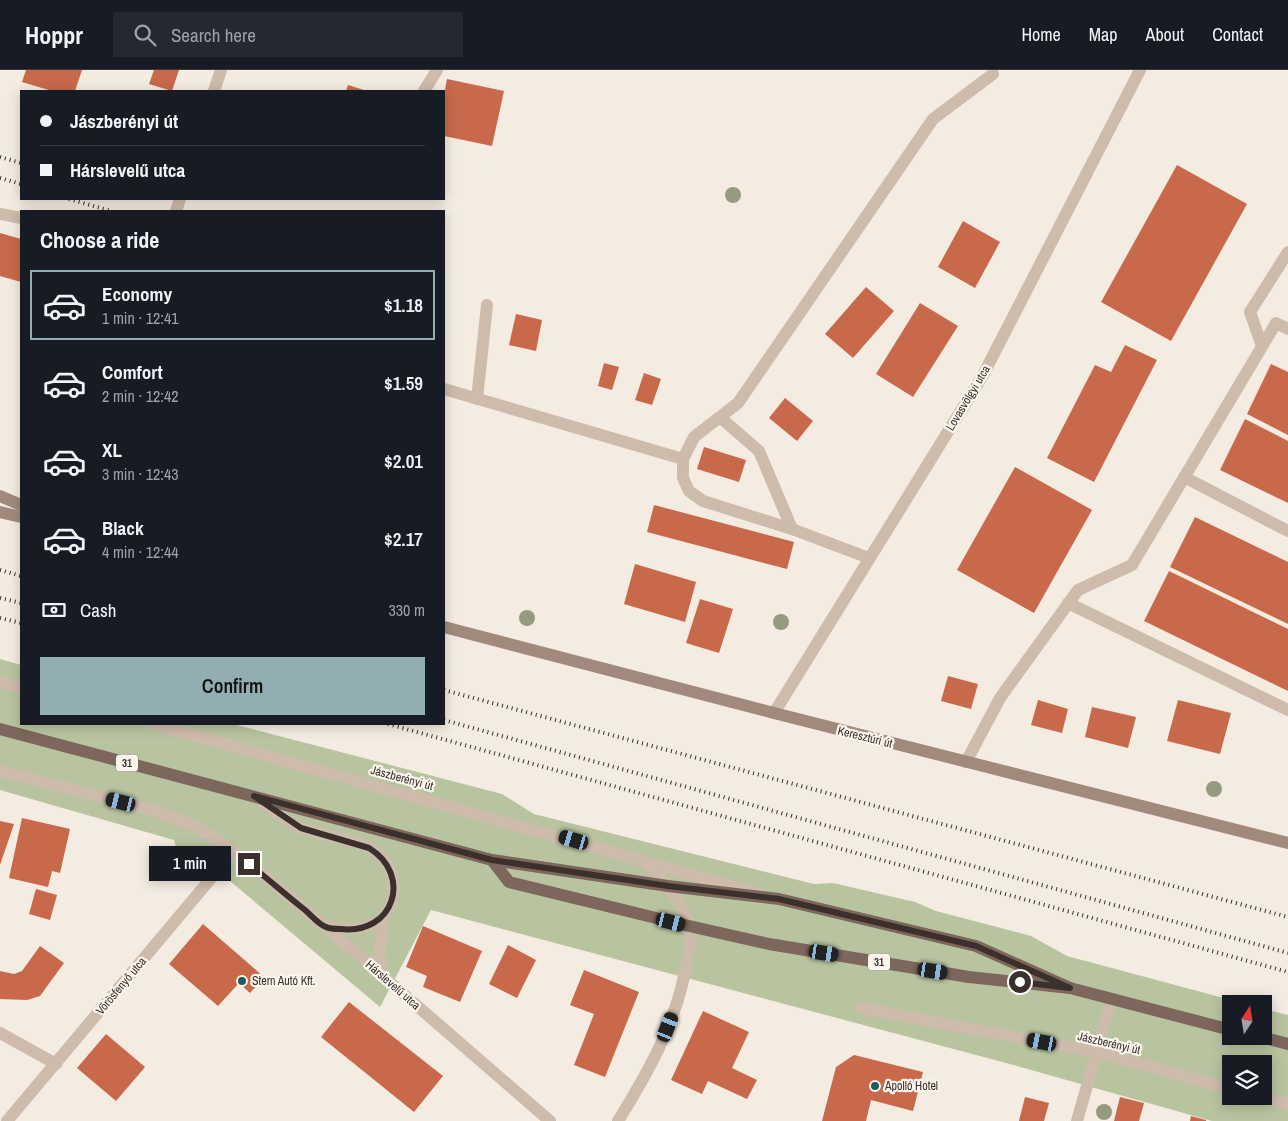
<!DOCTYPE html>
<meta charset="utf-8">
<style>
body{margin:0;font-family:"Archivo Narrow",sans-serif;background:#242831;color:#f1f3f6;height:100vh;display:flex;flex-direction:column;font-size:19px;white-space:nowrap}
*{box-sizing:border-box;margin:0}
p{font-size:16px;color:#9ea1a6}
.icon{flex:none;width:28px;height:28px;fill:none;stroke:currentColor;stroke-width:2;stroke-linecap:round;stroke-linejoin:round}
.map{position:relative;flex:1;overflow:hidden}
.sheet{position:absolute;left:20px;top:140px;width:425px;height:515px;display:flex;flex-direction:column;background:#171b24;border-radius:0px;box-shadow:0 2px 12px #0003}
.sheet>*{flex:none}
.hud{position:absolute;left:20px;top:20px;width:425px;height:110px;border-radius:0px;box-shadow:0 2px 12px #0003;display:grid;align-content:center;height:110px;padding:0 20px;background:#171b24}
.needle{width:32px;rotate:12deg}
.controls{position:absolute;left:1222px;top:925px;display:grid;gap:10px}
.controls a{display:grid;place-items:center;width:50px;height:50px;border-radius:0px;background:#171b24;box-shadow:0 2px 12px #0003;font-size:25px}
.end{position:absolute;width:22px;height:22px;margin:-11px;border:6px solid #3b302b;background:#fff;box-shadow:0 0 0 2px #fff}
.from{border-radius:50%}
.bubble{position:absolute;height:35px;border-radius:0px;background:#171b24;box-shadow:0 2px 12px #0003;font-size:16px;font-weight:600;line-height:35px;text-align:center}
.car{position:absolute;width:15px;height:30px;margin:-15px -8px;border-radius:6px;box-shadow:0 0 4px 1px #0007;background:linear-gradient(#222 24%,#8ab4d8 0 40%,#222 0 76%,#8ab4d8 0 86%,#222 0)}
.hud b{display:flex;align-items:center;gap:18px;height:48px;font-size:19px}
.hud b+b{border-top:1px solid #363941}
.hud i{width:12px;height:12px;background:#f1f3f6}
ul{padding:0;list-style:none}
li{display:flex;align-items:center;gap:15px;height:70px;margin:0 10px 8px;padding:0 10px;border:2px solid transparent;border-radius:0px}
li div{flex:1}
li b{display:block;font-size:19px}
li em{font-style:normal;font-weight:600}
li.on{border-color:#92aeb2}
li>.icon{width:45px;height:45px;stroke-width:1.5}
h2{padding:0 20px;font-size:22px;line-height:60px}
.pay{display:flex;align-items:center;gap:12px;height:55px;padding:0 20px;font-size:19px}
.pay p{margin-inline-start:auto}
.cta{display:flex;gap:10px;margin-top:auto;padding:10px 20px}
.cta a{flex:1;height:58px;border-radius:0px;background:#92aeb2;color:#111;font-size:20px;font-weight:600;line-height:58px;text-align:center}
header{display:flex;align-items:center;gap:30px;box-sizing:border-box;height:70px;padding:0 25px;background:#171b24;border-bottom:1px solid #363941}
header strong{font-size:24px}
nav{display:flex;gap:28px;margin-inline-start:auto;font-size:18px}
.search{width:350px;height:45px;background:#242831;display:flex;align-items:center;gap:12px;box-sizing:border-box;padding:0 18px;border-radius:0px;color:#9ea1a6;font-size:19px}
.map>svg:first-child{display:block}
.green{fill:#b8c4a0;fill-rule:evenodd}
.building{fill:#c8694b}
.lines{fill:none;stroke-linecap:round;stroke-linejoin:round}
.service{stroke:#cdbbac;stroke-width:12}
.minor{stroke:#cdbbac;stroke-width:12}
.secondary{stroke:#a18a7d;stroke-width:12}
.primary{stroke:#7d675c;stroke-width:12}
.rail{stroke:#3b302b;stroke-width:4;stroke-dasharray:1 4;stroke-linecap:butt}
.tree{fill:#969b7f}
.route{stroke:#3b302b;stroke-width:6}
.poi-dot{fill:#1f5a5e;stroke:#fbf5ee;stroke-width:2}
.labels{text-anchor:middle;stroke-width:4.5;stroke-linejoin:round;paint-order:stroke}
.shield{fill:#fbf5ee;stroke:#756b66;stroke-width:1}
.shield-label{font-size:11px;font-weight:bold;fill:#3b302b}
.street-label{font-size:12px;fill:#3b302b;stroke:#fbf5ee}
.poi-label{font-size:12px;fill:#3b302b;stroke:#fbf5ee;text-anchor:start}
</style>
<header>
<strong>Hoppr</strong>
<div class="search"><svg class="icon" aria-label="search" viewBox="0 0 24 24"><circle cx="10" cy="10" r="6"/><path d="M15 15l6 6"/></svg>Search here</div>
<nav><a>Home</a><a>Map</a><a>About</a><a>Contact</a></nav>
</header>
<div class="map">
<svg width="1288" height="1051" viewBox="0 0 1288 1051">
<rect width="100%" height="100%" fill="#f4ebe1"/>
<path class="green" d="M0,589L21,595V654H233L502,724L534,744L814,814L833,813L915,832L936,841L1031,866L1067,886L1246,934H1231V966H1264V939L1288,945V1051H1212L1010,994L431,840L380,937L230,811L179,791L174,770L0,720ZM1231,994H1264V1026H1231Z"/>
<g class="building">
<polygon points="26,0 82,0 75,21 52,21 22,12"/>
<polygon points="154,0 179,0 172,21 149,14"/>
<polygon points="447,9 504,21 492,76 444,66 444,25"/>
<polygon points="348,15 367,21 346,21"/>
<polygon points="1177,95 1247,134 1171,271 1101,232"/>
<polygon points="963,151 1000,172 975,218 938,197"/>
<polygon points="0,163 21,169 21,212 0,206"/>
<polygon points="866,217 894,241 853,288 825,264"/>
<polygon points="920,233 958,256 913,327 876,304"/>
<polygon points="516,244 542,250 536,281 509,275"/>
<polygon points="1125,275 1157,290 1094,412 1047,388 1095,295 1111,302"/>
<polygon points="604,293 619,297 612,320 598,316"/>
<polygon points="1271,294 1288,302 1288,365 1247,344"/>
<polygon points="644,303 661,309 652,335 635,330"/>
<polygon points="785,328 813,351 797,371 769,348"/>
<polygon points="1245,349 1288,371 1288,433 1220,400"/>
<polygon points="704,377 746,390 739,412 697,399"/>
<polygon points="1015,397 1092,440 1034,543 957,500"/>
<polygon points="654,435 794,472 787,499 647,462"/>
<polygon points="1195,447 1288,492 1288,554 1170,497"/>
<polygon points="635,494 696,512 685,552 624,534"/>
<polygon points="1169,501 1288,559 1288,621 1144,551"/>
<polygon points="700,529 733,539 719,583 686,573"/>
<polygon points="948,606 978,614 971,639 941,631"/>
<polygon points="1038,630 1068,639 1062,663 1031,655"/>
<polygon points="1178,630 1231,643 1220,684 1167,671"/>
<polygon points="1092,637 1136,647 1128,678 1085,667"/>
<polygon points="22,748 70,759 60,803 52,801 48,817 9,808"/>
<polygon points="0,751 14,754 0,795"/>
<polygon points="36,819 57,825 50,850 29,844"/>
<polygon points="203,854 264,907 250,923 239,913 218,936 169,894"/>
<polygon points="423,856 482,881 460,932 423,917 427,906 406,897"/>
<polygon points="508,875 536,890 517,928 489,914"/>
<polygon points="40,876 64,893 40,926 27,930 0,929 0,901 14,904 22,901"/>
<polygon points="584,900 639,922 605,1007 574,995 594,944 570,935"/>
<polygon points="349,932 443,1006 414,1042 321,967"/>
<polygon points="703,941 749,962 732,998 757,1010 747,1029 708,1011 702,1024 671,1010"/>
<polygon points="106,964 145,997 116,1031 77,998"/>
<polygon points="854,985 923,1002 913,1041 871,1030 866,1051 822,1051 836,997"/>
<polygon points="1025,1027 1049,1033 1044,1051 1019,1051"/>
<polygon points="1120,1027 1144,1033 1139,1051 1114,1051"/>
<polygon points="1191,1046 1206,1050 1206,1051 1190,1051"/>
</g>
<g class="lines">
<g class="service">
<polyline points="214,21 221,0"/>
<polyline points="424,21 437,0"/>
<polyline points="176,141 180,129"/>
<polyline points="0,144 21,148"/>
<polyline points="1262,276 1250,242 1288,182"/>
<polyline points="444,319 683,389 683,408 689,421 703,431 792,459 869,488"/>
<polyline points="477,329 487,235"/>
<polyline points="721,348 759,381 792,459"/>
<polyline points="683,389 694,367 738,333 933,49 993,4"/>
<polyline points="1184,407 1288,461"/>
<polyline points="1068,533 1288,640"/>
<polyline points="966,692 1000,628 1078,520 1132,495 1276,253 1288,259"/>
<polyline points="860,938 1096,982 1231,1019"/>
<polyline points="1258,1026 1288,1034"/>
</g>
<g class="minor">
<polyline points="0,612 21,618"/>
<polyline points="774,643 983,305 1140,0"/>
<polyline points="153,654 757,823"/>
<polyline points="0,701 156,741 195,756 234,781 326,857 550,1051"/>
<path d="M258,729C272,738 287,753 303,759C326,767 369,770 384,789C390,797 392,808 393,818C393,860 357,861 326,857"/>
<polyline points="384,846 379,886 384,908"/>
<polyline points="0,963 56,994"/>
<polyline points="7,1051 234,781"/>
<path d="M618,1051C649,1001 678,950 687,890C689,880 691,866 689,856C682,829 661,809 643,790"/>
<polyline points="1077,1051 1112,928"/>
</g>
<g class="secondary">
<polyline points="0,426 21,435"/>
<polyline points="0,442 21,447"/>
<polyline points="444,557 774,643 1288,773"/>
</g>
<g class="primary">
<polyline points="0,659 492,790 668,816 779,829 976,876 1070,918"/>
<polyline points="492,790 509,812 689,856 769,874 969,907 1070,918 1231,960"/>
<polyline points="1257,966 1288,974"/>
</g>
<g class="rail">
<polyline points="0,87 21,93"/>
<polyline points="0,108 21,114"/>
<polyline points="69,129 111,141"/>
<polyline points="0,500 21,506"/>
<polyline points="0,528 21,533"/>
<polyline points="0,548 21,553"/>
<polyline points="444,620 1288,847"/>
<polyline points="444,650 1288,883"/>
<polyline points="388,654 1288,902"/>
</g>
</g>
<g class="tree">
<circle cx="733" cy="125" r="8"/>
<circle cx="527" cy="548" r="8"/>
<circle cx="781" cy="552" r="8"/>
<circle cx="1214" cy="719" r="8"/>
<circle cx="1104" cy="1042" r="8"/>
</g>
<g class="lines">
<path class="route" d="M249,794C268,809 286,825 305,840C311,845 318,854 326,857C330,859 336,859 341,859C394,865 413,805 369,778L301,758L254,726L492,790L668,816L779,829L976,876L1070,918L1020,912"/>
</g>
<g class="poi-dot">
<circle cx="242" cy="911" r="5"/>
<circle cx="875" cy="1016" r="5"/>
</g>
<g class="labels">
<g class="shield">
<rect x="116" y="684.5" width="22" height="17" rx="4"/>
<rect x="868" y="883.5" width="22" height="17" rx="4"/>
</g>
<g class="shield-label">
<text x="127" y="697">31</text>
<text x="879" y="896">31</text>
</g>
<g class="street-label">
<text transform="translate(968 328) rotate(-59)" y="4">Lovasvölgyi utca</text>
<text transform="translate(865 667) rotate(14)" y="4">Keresztúri út</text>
<text transform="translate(402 708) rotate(15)" y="4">Jászberényi út</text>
<text transform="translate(393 915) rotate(41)" y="4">Hárslevelű utca</text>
<text transform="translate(121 916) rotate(-50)" y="4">Vörösfenyő utca</text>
<text transform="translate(1109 973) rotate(13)" y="4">Jászberényi út</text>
</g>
<g class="poi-label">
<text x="252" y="915">Stern Autó Kft.</text>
<text x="885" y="1020">Apolló Hotel</text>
</g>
</g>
</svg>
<div class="controls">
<a><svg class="needle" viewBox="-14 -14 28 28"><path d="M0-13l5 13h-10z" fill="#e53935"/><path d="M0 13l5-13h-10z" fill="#9ea1a6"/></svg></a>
<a><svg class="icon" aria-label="layers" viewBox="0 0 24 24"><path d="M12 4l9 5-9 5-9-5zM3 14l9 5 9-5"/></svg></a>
</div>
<i class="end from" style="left:1020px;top:912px"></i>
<i class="end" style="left:249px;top:794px"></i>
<div class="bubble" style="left:149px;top:776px;width:82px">1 min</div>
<i class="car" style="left:121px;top:732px;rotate:284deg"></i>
<i class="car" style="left:574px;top:770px;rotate:286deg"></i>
<i class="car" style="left:671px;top:852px;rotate:104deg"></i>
<i class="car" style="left:824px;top:883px;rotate:99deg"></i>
<i class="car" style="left:933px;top:901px;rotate:99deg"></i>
<i class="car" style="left:668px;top:957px;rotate:21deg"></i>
<i class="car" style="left:1042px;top:972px;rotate:281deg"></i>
<div class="hud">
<b><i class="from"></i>Jászberényi út</b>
<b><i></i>Hárslevelű utca</b>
</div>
<section class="sheet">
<h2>Choose a ride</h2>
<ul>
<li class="on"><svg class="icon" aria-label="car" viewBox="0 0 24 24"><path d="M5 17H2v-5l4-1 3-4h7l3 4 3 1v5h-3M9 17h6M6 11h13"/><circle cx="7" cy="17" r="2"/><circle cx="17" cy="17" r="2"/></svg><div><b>Economy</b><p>1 min · 12:41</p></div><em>$1.18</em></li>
<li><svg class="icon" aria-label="car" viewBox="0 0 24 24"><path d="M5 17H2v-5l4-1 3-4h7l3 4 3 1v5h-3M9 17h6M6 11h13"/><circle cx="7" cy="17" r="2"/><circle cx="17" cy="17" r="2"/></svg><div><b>Comfort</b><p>2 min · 12:42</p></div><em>$1.59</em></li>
<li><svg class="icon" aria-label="car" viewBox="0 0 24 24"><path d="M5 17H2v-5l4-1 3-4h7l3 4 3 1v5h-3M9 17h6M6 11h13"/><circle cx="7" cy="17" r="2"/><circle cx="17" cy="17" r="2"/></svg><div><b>XL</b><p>3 min · 12:43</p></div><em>$2.01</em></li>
<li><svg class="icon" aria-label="car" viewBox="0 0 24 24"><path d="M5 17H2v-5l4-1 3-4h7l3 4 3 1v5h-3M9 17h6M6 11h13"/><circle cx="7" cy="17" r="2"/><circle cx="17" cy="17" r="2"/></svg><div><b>Black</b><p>4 min · 12:44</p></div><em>$2.17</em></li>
</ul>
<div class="pay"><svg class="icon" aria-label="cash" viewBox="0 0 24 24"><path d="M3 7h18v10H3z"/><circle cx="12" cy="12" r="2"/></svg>Cash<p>330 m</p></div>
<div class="cta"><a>Confirm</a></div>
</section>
</div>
